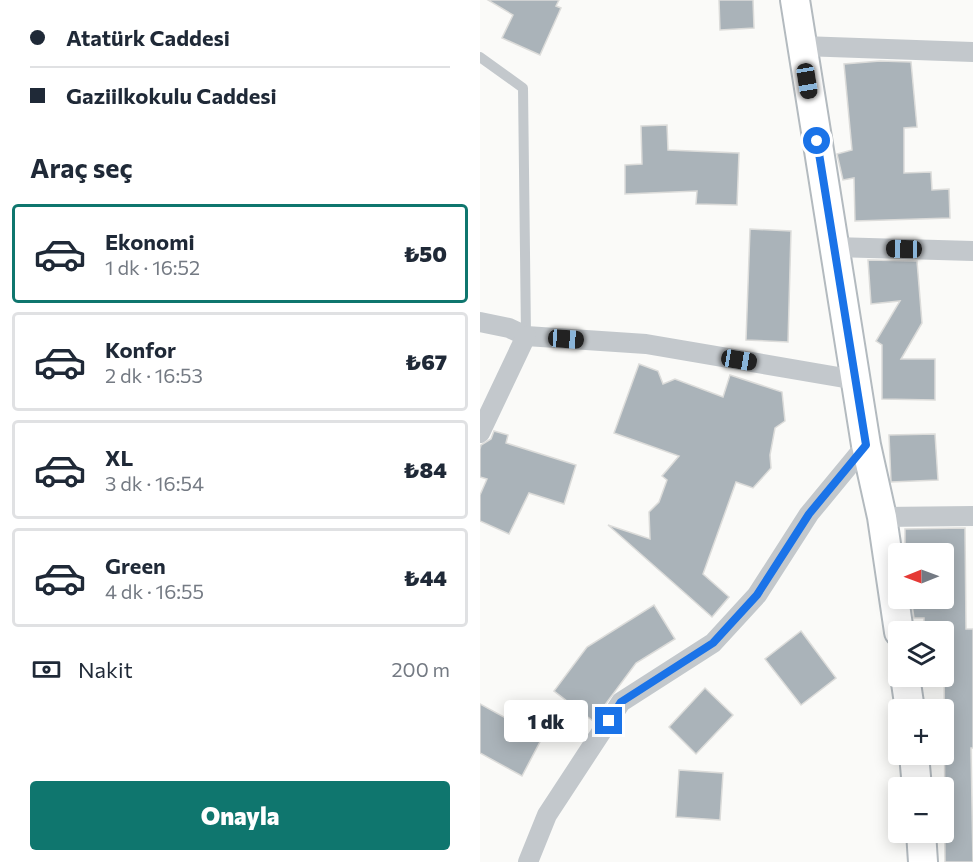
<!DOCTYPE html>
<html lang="tr">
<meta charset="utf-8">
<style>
body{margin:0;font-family:Commissioner,sans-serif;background:#f2f2f3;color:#1f2937;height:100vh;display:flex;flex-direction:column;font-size:22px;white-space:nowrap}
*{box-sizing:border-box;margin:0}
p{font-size:20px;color:#747a83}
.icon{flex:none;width:33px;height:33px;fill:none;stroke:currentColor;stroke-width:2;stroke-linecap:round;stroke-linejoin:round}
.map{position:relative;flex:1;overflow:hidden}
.panel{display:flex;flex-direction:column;background:#fff;width:480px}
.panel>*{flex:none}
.top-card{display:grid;align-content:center;height:132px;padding:0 30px;background:#fff}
.needle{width:39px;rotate:269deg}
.fabs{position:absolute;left:408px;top:543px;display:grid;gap:12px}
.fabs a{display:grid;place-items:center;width:66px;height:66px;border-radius:6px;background:#fff;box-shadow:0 3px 15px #0003;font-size:30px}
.end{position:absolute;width:27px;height:27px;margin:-14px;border:8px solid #1a73e8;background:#fff;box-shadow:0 0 0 3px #fff}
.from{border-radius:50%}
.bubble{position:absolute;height:42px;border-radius:6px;background:#fff;box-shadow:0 3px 15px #0003;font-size:20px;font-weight:800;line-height:42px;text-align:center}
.car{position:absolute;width:18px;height:36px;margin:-18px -9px;border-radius:8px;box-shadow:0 0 4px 2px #0007;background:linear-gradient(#222 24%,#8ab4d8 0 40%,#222 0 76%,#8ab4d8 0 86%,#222 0)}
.top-card b{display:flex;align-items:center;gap:21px;height:57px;font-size:22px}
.top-card b+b{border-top:2px solid #e0e1e3}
.top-card i{width:15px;height:15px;background:#1f2937}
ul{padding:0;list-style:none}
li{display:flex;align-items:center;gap:18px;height:99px;margin:0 12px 9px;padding:0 18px;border:3px solid #e0e1e3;border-radius:6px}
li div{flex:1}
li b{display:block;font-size:22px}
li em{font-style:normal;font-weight:800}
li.selected{border-color:#0f766e}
li>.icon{width:54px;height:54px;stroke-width:1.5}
h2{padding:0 30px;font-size:27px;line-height:72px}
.pay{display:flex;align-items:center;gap:15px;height:66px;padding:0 30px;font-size:22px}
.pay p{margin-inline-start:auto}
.cta{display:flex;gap:12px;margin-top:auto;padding:12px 30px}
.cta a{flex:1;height:69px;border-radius:6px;background:#0f766e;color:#fff;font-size:24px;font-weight:800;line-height:69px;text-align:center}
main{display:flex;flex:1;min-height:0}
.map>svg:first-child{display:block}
.building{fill:#aab3b9;stroke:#dcdcda;stroke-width:1.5}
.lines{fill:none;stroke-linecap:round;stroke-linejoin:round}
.secondary-casing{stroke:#b3babf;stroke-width:32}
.lane{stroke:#c3c8cc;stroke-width:10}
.street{stroke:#c3c8cc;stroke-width:20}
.secondary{stroke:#fff;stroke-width:28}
.route{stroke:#1a73e8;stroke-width:8}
</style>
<main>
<section class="panel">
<div class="top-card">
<b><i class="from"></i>Atatürk Caddesi</b>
<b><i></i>Gaziilkokulu Caddesi</b>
</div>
<h2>Araç seç</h2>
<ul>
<li class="selected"><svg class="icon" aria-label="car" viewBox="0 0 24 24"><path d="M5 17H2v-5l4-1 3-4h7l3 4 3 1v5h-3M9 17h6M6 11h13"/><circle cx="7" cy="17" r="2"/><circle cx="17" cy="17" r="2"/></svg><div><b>Ekonomi</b><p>1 dk · 16:52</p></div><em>₺50</em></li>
<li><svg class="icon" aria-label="car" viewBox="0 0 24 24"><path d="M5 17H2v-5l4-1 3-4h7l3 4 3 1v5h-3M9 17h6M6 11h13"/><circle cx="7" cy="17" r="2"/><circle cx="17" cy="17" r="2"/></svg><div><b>Konfor</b><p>2 dk · 16:53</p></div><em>₺67</em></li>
<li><svg class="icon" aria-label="car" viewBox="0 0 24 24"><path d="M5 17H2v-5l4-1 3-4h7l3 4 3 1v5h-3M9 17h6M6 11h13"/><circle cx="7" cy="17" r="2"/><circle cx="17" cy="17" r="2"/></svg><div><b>XL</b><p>3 dk · 16:54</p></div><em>₺84</em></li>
<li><svg class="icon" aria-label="car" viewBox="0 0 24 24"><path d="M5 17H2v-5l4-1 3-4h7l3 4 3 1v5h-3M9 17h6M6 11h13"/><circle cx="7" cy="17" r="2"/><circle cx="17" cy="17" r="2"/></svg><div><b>Green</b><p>4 dk · 16:55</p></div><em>₺44</em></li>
</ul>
<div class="pay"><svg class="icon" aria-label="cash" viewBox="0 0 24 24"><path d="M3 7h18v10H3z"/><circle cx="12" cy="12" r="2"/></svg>Nakit<p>200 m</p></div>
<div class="cta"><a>Onayla</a></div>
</section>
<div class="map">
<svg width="493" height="862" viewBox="0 0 493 862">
<rect width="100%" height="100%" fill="#fafaf8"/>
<g class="building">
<polygon points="8,0 79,0 76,6 81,8 60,55 22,38 33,15"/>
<polygon points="239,0 273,0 274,28 240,30"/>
<polygon points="400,61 431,62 437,127 424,128 424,173 451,172 452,190 469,189 470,218 375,221 374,178 363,180 357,154 372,150 364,64"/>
<polygon points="187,125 188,150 259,153 257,205 216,204 217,191 145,194 145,165 162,164 161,126"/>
<polygon points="270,229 311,231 308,342 266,340"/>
<polygon points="388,260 437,261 442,323 421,359 455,359 455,400 402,399 402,345 396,341 420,301 391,304"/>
<polygon points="159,364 178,371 183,384 195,379 243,397 250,375 302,392 305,421 295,428 290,455 291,468 273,488 256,482 223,574 249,597 232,617 128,525 170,539 169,512 179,502 187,480 182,476 199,456 134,433"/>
<polygon points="14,431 28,435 26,443 96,465 84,504 49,493 29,534 0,521 0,495 7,479 0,477 0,449 1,445 11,439"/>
<polygon points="455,434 458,480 411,482 409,435"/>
<polygon points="485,528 486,629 493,629 493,748 491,748 493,862 465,862 464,632 444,632 444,618 434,618 431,598 464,598 464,554 425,554 425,529"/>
<polygon points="174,605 195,639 156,663 113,721 74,691 107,647"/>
<polygon points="321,631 356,678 321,705 285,659"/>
<polygon points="225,688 253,715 216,754 189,727"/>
<polygon points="0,704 62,738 42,776 0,753"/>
<polygon points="199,770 243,773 240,820 196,817"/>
</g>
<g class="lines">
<defs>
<g id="secondary">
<polyline points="315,0 386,445 402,517 419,632"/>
<polyline points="425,676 430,710"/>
<polyline points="434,754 437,788"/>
<polyline points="441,832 443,862"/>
</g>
</defs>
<use href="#secondary" class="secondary-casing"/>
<polyline class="lane" points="0,57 43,88 46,336"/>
<g class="street">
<polyline points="322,46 493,52"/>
<polyline points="354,247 493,251"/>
<polyline points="0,322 29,328 46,336 166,344 376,380"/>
<polyline points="0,433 46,336"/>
<polyline points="402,517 493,516"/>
<polyline points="48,862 67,815 141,702 233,643 277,595 329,514 386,445"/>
</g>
<use href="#secondary" class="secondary"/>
</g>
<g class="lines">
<polyline class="route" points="129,721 141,702 233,643 277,595 329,514 386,445 337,141"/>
</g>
</svg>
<div class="fabs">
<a><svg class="needle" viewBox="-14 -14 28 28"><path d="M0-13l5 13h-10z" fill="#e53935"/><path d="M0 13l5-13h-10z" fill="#747a83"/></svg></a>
<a><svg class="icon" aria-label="layers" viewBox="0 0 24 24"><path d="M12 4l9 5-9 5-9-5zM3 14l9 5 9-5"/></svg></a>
<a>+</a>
<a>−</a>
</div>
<i class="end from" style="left:337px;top:141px"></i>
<i class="end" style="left:129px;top:721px"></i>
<div class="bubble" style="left:24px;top:700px;width:84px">1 dk</div>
<i class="car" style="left:327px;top:81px;rotate:171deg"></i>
<i class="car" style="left:424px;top:249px;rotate:271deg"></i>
<i class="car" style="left:86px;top:339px;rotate:94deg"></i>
<i class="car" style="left:259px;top:360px;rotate:99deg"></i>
</div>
</main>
